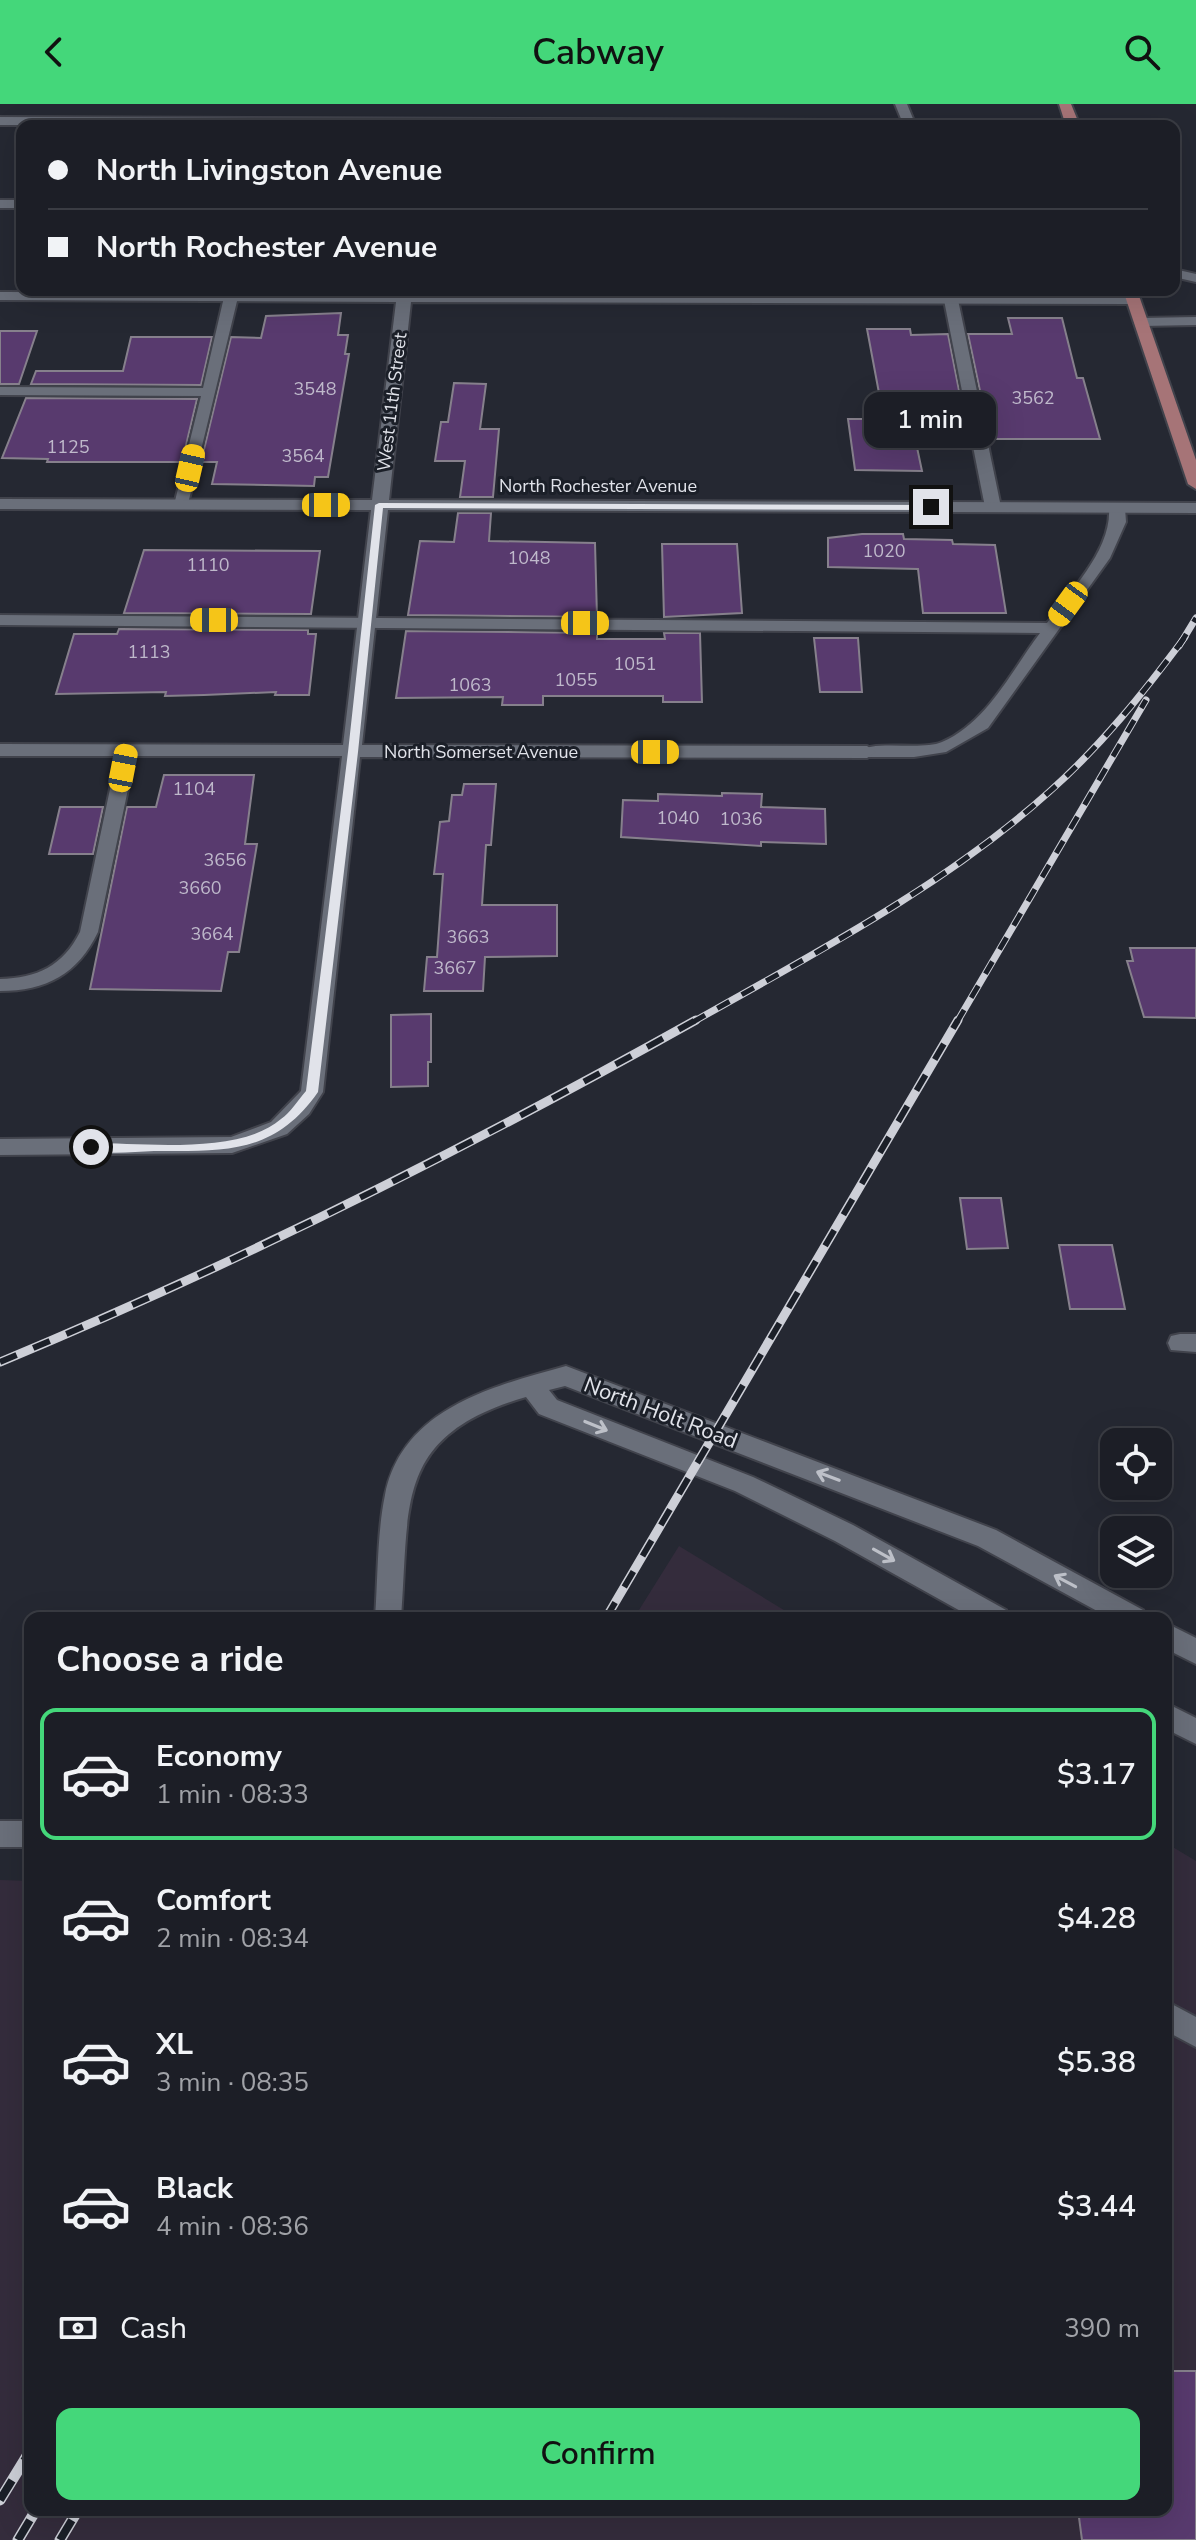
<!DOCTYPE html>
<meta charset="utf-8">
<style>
body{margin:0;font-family:"Nunito Sans",sans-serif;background:#25272e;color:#f1f3f6;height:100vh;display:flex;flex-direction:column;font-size:30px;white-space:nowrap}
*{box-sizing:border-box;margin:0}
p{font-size:26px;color:#a0a2a7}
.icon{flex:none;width:44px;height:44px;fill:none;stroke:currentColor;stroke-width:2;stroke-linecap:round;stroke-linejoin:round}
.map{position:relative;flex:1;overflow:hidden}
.side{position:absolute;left:24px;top:1508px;width:1148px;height:904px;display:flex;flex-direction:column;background:#1c1e26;border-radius:16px;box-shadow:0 8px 32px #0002,0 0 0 2px #3a3c43}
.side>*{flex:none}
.guide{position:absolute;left:16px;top:16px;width:1164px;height:176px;border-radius:16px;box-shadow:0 8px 32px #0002,0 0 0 2px #3a3c43;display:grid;align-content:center;height:176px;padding:0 32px;background:#1c1e26}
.controls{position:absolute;left:1100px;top:1324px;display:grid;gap:16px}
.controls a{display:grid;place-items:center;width:72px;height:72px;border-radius:16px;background:#1c1e26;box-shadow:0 8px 32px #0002,0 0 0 2px #3a3c43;font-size:40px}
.end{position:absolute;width:36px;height:36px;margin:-18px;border:10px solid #e1e3ea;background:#111;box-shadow:0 0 0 4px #111}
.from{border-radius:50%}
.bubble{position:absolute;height:56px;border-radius:16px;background:#1c1e26;box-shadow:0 8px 32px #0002,0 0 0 2px #3a3c43;font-size:26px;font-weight:600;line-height:56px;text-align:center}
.car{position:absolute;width:24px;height:48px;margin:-24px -12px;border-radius:10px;box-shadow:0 0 6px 2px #0007;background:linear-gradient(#f5c518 24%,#345 0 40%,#f5c518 0 76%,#345 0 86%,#f5c518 0)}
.guide b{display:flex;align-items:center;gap:28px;height:76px;font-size:30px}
.guide b+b{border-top:2px solid #3a3c43}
.guide i{width:20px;height:20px;background:#f1f3f6}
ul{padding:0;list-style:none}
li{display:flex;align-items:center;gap:24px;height:132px;margin:0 16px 12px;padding:0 16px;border:4px solid transparent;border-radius:16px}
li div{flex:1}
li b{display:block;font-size:30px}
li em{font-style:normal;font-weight:600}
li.current{border-color:#44d77a}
li>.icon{width:72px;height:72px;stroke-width:1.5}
h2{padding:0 32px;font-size:36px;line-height:96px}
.pay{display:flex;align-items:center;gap:20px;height:88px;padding:0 32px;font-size:30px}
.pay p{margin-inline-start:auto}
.action{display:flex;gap:16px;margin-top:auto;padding:16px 32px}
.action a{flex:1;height:92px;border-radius:16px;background:#44d77a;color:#111;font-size:32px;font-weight:600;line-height:92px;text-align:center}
header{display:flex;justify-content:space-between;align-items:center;height:104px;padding:0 32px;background:#44d77a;color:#111;font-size:36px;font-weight:600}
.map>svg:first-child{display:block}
.industrial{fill:#342c3c}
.building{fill:#583a6e;stroke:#86808c;stroke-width:2}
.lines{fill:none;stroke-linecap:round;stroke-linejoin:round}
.lane-casing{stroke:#41434c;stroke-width:4}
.street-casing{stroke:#41434c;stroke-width:4}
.primary-casing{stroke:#41434c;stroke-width:4}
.lane{fill:#6a6f7a;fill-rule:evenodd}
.street{fill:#6a6f7a;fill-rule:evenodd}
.primary{fill:#a67477;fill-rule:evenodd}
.rail-far2-casing{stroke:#cdcfd7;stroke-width:7}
.rail-far1-casing{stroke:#cdcfd7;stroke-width:9}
.rail-casing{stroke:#cdcfd7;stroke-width:11}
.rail-far2{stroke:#1b1f28;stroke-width:5;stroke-dasharray:14;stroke-linecap:butt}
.rail-far1{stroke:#1b1f28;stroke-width:6;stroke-dasharray:18;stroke-linecap:butt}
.rail{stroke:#1b1f28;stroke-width:8;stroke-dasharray:23;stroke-linecap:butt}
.oneway{stroke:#bdc0c8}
.route{fill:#e1e3ea}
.labels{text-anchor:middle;stroke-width:6;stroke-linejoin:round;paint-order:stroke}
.number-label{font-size:18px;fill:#bfb9cb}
.far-street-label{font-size:18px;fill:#e1e3ea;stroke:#1b1f28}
.street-label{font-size:22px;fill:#e1e3ea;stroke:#1b1f28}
</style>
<header><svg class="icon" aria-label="back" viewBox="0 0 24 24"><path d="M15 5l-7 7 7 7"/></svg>Cabway<svg class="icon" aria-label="search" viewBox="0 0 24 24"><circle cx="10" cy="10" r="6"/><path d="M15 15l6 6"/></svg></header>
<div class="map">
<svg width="1196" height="2436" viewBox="0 0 1196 2436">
<rect width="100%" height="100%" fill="#252832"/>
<g class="industrial">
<polygon points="679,1442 797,1514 634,1514"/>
<polygon points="1166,1739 1196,1757 1196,2436 0,2436 0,1776 30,1777 30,2406 1166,2406"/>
</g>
<g class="building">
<polygon points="341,209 338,231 348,231 345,250 349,250 328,373 315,373 314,382 212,380 217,358 201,358 231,233 261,234 266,212"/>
<polygon points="1008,214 1062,214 1077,274 1083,274 1100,335 996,335 993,320 987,320 968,230 1012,230"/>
<polygon points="867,225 910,225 911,231 948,230 963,307 882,305"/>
<polygon points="0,227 37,227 19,280 0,280"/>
<polygon points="131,233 212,233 201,281 31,280 36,267 123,267"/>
<polygon points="454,279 486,280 480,325 499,325 493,393 460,393 465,357 435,357 441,318 448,318"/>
<polygon points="26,294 197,295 182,358 47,358 48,355 2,354"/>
<polygon points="848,315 911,315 922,367 855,366"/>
<polygon points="458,409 491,409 489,437 595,439 597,513 408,511 420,437 454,438"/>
<polygon points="862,430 903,430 904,435 952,436 953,440 995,441 1006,509 923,509 918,465 828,463 828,434"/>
<polygon points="662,440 737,440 742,509 664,513"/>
<polygon points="144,446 320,447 311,510 124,509"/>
<polygon points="119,525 308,526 308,530 316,530 309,591 275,591 276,588 204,591 165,592 166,588 56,590 74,530 117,530"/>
<polygon points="406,527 597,529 597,535 665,535 664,529 700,529 702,598 663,598 663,592 543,592 543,601 502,601 503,593 396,594"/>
<polygon points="814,534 858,534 862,588 820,588"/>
<polygon points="164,671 254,671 245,740 257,740 239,848 228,848 221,887 90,885 127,703 156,703"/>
<polygon points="464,680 496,680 491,741 486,741 482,801 557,801 557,852 485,853 483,887 424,887 427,853 437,853 443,770 434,770 440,718 449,717 452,691 462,691"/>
<polygon points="722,689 762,690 761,703 825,705 826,740 761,738 761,742 621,733 623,696 658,697 658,690 722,692"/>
<polygon points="60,703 103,703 93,750 49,750"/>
<polygon points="1130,844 1196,844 1196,914 1144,913 1127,857 1133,857"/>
<polygon points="431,910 431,958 428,958 428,982 391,983 391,911"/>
<polygon points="960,1094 1001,1094 1008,1144 967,1145"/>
<polygon points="1059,1141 1112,1141 1125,1205 1070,1205"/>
<polygon points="1166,2267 1196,2267 1196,2436 1082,2436 1078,2406 1166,2406"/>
</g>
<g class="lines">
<defs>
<g id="lane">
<polygon points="895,0 907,0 916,22 904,22"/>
<rect x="0" y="96" width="22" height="8"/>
<polygon points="1174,165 1196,170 1196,178 1174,173"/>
<polygon points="942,186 956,186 1001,403 993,408 985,403"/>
<polygon points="231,189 238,193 187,404 177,404 174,401 201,292 0,291 0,283 203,284 224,193"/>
<polygon points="1196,213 1196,221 1141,222 1134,218 1141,214"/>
<path d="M1117,399L1125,404L1126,418L1110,454L988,624L946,648L914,653H867L858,648C872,635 921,647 942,638C987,619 1012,566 1040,529L0,521V511L1047,519C1070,487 1112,446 1109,404Z"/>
<path d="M127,642L136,647L98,828C78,870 46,887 0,887V875C37,874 63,862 80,828L118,647Z"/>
<polygon points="1166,1897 1196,1913 1196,1943 1166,1927"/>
</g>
<g id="street">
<polygon points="0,13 1073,17 1080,21 0,21"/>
<polygon points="398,186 412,186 412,189 1133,192 1140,196 1133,200 411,198 389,396 1196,399 1196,409 388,406 362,641 867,642 876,648 867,654 360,653 323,988 309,1010 287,1030 232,1049 0,1051 0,1035 231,1033 271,1018 301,987 342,652 0,652 0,640 343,641 371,406 0,405 0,395 372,396 396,198 0,196 0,188 397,189"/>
<polygon points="1180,1230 1196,1230 1196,1248 1171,1246 1168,1239 1171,1232"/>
<path d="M566,1262L996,1426L1143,1506L1147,1514H1110L978,1442L565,1282L549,1286L557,1296L753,1373L853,1421L1006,1506L1010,1514H973L835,1437L735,1387L539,1310L526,1293C394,1332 410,1398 401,1514H375C378,1474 377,1430 385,1391C402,1304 494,1282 566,1262Z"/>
<polygon points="1166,1519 1196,1534 1196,1560 1166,1545"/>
<polygon points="1166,1599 1196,1614 1196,1640 1166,1625"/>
<rect x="0" y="1717" width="30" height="26"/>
</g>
<g id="primary">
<polygon points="1059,0 1071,0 1080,22 1066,22"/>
<polygon points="1123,186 1137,186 1196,356 1196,385 1188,380"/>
</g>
</defs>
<use href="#lane" class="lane-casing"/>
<use href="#street" class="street-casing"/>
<use href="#primary" class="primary-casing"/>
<use href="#lane" class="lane"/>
<use href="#street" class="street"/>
<use href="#primary" class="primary"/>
<defs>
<g id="rail-far2">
<polyline points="1179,542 1196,514"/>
<path d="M693,918C815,849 944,782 1049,688C1101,642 1144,588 1185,533"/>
<polyline points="957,918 1146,596"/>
</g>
<g id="rail-far1">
<path d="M0,1258C239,1159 471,1042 696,916"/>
<polyline points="606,1514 958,916"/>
</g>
<g id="rail">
<polyline points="0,2396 30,2347"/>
<polyline points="18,2436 36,2406"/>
<polyline points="60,2436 78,2406"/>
</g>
</defs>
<use href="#rail-far2" class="rail-far2-casing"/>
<use href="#rail-far1" class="rail-far1-casing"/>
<use href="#rail" class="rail-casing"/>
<use href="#rail-far2" class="rail-far2"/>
<use href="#rail-far1" class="rail-far1"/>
<use href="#rail" class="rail"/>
</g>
<defs><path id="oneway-shaft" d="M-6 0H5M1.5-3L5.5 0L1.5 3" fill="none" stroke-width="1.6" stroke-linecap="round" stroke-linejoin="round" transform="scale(2)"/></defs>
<g class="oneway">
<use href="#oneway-shaft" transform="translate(596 1322) rotate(22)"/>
<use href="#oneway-shaft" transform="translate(828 1372) rotate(-159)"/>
<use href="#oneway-shaft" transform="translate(884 1451) rotate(29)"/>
<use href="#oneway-shaft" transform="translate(1065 1477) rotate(-152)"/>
</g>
<path class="route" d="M379,399L931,401L935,403L931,406L383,404L358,648L318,988C274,1051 224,1047 154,1047C133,1048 108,1051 87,1046L85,1043L91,1039C143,1039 240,1051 281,1015C291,1008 298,996 306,987L348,648L375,401Z"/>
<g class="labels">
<g class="number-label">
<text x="315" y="291">3548</text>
<text x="1033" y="300">3562</text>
<text x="68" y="349">1125</text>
<text x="303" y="358">3564</text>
<text x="884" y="453">1020</text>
<text x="529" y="460">1048</text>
<text x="208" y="467">1110</text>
<text x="149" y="554">1113</text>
<text x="635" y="566">1051</text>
<text x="576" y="582">1055</text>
<text x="470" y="587">1063</text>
<text x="194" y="691">1104</text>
<text x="678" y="720">1040</text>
<text x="741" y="721">1036</text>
<text x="225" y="762">3656</text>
<text x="200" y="790">3660</text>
<text x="212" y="836">3664</text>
<text x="468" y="839">3663</text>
<text x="455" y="870">3667</text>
</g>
<g class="far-street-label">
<text transform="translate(392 298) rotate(-83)" y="6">West 11th Street</text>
<text x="598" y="388">North Rochester Avenue</text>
<text x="481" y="654">North Somerset Avenue</text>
</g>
<g class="street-label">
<text transform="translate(661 1308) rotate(21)" y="8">North Holt Road</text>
</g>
</g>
</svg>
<div class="controls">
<a><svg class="icon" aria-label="locate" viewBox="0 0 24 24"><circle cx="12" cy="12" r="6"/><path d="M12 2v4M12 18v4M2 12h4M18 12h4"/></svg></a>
<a><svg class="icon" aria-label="layers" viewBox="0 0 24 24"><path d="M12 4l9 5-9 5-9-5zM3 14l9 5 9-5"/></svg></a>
</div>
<i class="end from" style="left:91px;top:1043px"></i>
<i class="end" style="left:931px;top:403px"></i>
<div class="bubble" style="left:864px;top:288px;width:132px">1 min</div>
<i class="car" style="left:190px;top:364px;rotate:13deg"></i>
<i class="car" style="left:326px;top:401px;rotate:90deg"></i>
<i class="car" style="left:1068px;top:500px;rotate:216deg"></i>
<i class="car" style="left:214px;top:516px;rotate:270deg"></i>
<i class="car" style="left:585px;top:519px;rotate:90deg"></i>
<i class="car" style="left:655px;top:648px;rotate:90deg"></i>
<i class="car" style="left:123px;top:664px;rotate:11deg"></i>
<div class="guide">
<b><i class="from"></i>North Livingston Avenue</b>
<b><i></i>North Rochester Avenue</b>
</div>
<section class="side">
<h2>Choose a ride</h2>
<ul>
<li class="current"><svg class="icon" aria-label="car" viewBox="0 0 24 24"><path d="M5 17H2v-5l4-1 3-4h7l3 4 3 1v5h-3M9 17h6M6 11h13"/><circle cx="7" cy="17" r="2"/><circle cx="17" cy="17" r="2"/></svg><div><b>Economy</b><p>1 min · 08:33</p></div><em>$3.17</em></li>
<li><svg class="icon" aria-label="car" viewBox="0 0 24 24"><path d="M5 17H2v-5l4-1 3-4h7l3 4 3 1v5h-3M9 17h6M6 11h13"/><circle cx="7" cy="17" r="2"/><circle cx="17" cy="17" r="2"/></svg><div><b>Comfort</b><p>2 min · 08:34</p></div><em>$4.28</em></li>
<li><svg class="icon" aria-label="car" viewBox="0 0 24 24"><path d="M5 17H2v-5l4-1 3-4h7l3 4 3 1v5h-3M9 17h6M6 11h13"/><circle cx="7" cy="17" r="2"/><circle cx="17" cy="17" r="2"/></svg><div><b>XL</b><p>3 min · 08:35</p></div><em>$5.38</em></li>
<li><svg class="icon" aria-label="car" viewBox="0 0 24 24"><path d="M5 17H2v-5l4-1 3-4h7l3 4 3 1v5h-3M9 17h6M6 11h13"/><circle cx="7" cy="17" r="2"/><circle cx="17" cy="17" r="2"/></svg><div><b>Black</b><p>4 min · 08:36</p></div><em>$3.44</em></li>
</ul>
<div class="pay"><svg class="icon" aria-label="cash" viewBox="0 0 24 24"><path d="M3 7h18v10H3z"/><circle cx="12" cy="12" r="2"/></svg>Cash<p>390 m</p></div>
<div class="action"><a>Confirm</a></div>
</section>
</div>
